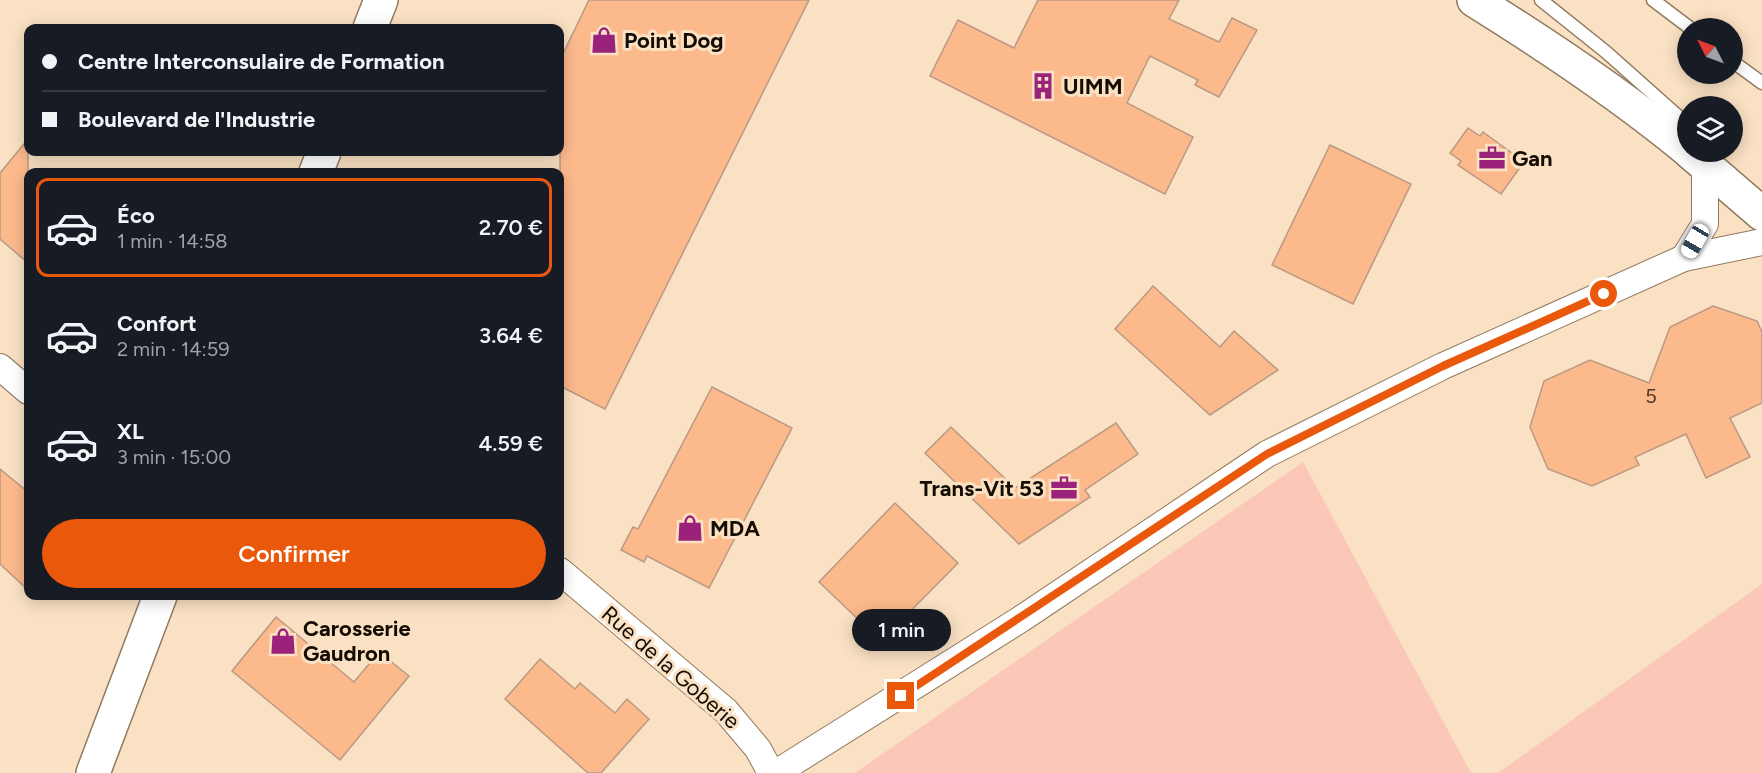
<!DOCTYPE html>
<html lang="fr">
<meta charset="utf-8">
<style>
body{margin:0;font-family:Figtree,sans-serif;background:#242831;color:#f1f3f6;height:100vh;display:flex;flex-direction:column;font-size:22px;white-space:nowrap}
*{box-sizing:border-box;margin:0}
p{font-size:20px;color:#9ea1a6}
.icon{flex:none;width:33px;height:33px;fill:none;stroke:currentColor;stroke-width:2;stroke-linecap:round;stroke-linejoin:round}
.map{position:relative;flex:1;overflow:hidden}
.drawer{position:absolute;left:24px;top:168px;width:540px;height:432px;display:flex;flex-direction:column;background:#171b24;border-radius:12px;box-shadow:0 3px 15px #0003}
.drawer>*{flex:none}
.guide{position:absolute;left:24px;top:24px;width:540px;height:132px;border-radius:12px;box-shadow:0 3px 15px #0003;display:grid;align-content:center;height:132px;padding:0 18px;background:#171b24}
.needle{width:39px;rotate:312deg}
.buttons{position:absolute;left:1677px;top:18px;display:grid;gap:12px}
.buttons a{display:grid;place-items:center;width:66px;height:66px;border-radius:50%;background:#171b24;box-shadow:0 3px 15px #0003;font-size:30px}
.end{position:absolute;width:27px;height:27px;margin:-14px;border:8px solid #ea580c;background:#fff;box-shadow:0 0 0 3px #fff}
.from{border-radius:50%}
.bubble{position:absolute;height:42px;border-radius:21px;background:#171b24;box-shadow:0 3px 15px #0003;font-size:20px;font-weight:600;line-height:42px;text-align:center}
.car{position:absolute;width:18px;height:36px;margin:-18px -9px;border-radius:8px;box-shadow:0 0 4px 2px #0007;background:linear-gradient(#fff 24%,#345 0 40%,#fff 0 76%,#345 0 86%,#fff 0)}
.guide b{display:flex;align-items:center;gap:21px;height:57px;font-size:22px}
.guide b+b{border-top:2px solid #363941}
.guide i{width:15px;height:15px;background:#f1f3f6}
ul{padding:10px 0 0;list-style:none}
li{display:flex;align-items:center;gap:18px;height:99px;margin:0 12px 9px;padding:0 6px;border:3px solid transparent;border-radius:12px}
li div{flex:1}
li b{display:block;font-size:22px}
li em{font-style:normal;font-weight:600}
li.current{border-color:#ea580c}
li>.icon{width:54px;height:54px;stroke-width:1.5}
.button{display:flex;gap:12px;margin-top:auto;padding:12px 18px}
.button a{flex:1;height:69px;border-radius:36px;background:#ea580c;color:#fff;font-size:24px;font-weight:600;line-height:69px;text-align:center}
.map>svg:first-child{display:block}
.green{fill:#fbc7b9}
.building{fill:#fcb98c;stroke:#b99984;stroke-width:1.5}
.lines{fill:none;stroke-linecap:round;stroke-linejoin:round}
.lane-casing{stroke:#907a5f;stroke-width:15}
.street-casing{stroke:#907a5f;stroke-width:28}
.secondary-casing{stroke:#907a5f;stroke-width:36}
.lane{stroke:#fff;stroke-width:12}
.street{stroke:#fff;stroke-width:26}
.secondary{stroke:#fff;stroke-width:33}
.route{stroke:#ea580c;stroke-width:8}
.labels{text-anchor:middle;stroke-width:6;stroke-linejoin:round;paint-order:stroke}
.number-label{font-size:20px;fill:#4e3725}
.poi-label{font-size:22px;font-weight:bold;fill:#140c03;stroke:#fae1c3;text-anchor:start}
.street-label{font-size:22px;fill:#140c03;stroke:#fae1c3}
</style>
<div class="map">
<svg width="1762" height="773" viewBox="0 0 1762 773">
<rect width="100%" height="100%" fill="#fae1c3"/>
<g class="green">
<polygon points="1303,462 1471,773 855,773"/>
<polygon points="1762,584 1762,773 1498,773"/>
</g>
<g class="building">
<polygon points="589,0 809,0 605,409 560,386 560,60"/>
<polygon points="1038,0 1179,0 1169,19 1219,42 1232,18 1257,30 1219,97 1195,85 1198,80 1150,56 1127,103 1193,137 1165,194 930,76 958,20 1014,48"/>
<polygon points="1468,128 1480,136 1483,132 1524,162 1501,194 1458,165 1461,161 1450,153"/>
<polygon points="28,139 28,263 0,239 0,173"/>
<polygon points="1330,145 1411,184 1353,304 1272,265"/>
<polygon points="1153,286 1220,347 1234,331 1278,370 1210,415 1115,329"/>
<polygon points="1713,306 1757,321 1762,332 1762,403 1730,418 1750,457 1706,478 1686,434 1635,457 1639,465 1592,486 1548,469 1530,427 1544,381 1590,360 1649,383 1670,327"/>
<polygon points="712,387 792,428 709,588 647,556 644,562 621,550 633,527 638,529"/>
<polygon points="1116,423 1138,454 1085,490 1090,497 1019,544 925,453 951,427 1015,488"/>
<polygon points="0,469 28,492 28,590 0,564"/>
<polygon points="895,503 958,563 881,641 819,582"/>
<polygon points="276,617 354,682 379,652 409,676 340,760 232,671"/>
<polygon points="540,659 575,689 580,683 615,713 627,699 649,719 601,773 588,773 505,699"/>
</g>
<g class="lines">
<defs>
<g id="lane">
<polyline points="1541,0 1606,52 1688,125"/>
<polyline points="1653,0 1690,28"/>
<polyline points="1732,61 1762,83"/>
</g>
<g id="street">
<polyline points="1705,164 1705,224 1684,258 1762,242"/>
<polyline points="0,367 28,391"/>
<polyline points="560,571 726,711 758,749 771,773"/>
<polyline points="776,773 1021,619 1267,454 1443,366 1684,258"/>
</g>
<g id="secondary">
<path d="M1474,0C1548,46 1620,94 1688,150"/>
<polyline points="370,28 381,0"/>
<polyline points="1690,152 1762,214"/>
<polyline points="316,172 324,152"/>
<polyline points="93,773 160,596"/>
</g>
</defs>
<use href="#lane" class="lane-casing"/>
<use href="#street" class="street-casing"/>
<use href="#secondary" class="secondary-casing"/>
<use href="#lane" class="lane"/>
<use href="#street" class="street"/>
<use href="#secondary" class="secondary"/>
</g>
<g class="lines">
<polyline class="route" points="901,696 1267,454 1443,366 1604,294"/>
</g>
<defs>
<symbol id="shop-bare" viewBox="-9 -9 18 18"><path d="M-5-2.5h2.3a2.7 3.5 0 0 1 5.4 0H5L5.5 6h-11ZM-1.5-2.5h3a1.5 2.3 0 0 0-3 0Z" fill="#9a227b" stroke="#fae1c3" stroke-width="2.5" paint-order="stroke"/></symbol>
<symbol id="building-bare" viewBox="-9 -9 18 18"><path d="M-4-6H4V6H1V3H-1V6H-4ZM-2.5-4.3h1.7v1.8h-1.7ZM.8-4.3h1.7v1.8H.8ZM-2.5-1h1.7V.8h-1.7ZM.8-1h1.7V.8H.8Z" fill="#9a227b" stroke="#fae1c3" stroke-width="2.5" paint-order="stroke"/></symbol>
<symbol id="office-bare" viewBox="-9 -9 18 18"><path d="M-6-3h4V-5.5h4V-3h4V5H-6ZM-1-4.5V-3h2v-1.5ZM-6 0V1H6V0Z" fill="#9a227b" stroke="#fae1c3" stroke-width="2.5" paint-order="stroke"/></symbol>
</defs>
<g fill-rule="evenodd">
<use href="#shop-bare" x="585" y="21" width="38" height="38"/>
<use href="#building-bare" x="1024" y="67" width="38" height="38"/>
<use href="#office-bare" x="1473" y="139" width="38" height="38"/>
<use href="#office-bare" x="1045" y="469" width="38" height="38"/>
<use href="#shop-bare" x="671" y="509" width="38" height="38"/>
<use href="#shop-bare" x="264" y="622" width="38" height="38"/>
</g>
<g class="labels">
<g class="number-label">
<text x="1651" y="403">5</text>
</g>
<g class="poi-label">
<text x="624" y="48">Point Dog</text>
<text x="1063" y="94">UIMM</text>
<text x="1512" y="166">Gan</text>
<text x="1044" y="496" text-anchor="end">Trans-Vit 53</text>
<text x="710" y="536">MDA</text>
<text x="303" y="636">Carosserie<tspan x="303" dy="25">Gaudron</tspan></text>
</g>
<g class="street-label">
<text transform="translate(671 667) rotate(41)" y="8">Rue de la Goberie</text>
</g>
</g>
</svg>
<div class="buttons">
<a><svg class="needle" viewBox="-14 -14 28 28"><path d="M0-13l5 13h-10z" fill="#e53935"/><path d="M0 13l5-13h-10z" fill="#9ea1a6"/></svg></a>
<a><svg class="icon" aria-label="layers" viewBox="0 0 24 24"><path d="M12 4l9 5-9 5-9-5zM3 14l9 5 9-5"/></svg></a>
</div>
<i class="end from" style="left:1604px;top:294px"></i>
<i class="end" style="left:901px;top:696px"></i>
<div class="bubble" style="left:852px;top:609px;width:99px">1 min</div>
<i class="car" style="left:1695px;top:241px;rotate:210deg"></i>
<div class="guide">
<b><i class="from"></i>Centre Interconsulaire de Formation</b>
<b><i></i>Boulevard de l'Industrie</b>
</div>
<section class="drawer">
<ul>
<li class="current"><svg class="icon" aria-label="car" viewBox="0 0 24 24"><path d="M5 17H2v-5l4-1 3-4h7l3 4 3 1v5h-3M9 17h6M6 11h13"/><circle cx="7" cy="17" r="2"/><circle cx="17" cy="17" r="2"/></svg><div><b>Éco</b><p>1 min · 14:58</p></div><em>2.70 €</em></li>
<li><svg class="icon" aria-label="car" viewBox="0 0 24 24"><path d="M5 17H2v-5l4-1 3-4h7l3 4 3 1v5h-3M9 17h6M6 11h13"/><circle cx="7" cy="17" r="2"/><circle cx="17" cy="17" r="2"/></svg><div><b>Confort</b><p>2 min · 14:59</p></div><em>3.64 €</em></li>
<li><svg class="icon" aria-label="car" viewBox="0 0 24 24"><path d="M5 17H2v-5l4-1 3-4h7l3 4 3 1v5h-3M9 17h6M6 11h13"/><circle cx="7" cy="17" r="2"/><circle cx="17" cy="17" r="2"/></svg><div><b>XL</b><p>3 min · 15:00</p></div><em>4.59 €</em></li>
</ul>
<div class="button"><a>Confirmer</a></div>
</section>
</div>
